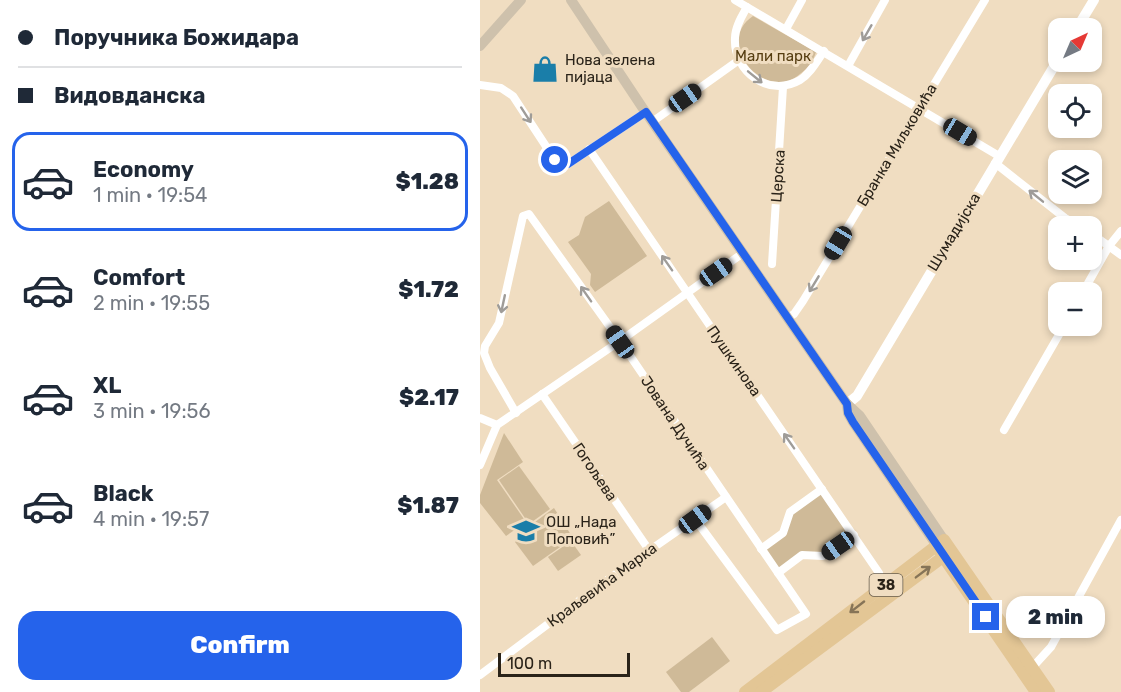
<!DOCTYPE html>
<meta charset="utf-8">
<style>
body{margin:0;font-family:Rubik,sans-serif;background:#f2f2f3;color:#1f2937;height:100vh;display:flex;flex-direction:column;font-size:22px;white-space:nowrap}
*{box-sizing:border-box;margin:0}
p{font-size:20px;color:#747a83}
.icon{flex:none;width:33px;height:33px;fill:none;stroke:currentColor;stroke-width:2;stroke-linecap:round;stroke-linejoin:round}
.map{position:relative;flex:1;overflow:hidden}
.sheet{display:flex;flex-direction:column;background:#fff;width:480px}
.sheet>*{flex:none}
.guide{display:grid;align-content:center;height:132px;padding:0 18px;background:#fff}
.needle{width:39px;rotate:44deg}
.tools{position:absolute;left:568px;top:18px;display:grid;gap:12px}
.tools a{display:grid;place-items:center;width:54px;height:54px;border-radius:12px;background:#fff;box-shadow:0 3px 9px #0003;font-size:30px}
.scale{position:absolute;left:18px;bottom:15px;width:132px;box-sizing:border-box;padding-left:6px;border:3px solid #2a2319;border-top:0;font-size:16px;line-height:21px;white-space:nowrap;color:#2a2319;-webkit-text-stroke:4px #f0ddc1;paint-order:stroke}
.end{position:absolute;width:27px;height:27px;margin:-14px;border:8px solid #2563eb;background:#fff;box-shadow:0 0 0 3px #fff}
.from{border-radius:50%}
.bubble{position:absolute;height:42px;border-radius:18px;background:#fff;box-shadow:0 3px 9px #0003;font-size:20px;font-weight:800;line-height:42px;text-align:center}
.car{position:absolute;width:18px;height:36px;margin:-18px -9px;border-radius:8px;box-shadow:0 0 4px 2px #0007;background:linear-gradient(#222 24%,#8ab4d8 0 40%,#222 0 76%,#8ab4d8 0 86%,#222 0)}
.guide b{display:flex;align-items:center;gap:21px;height:57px;font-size:22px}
.guide b+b{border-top:2px solid #e0e1e3}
.guide i{width:15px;height:15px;background:#1f2937}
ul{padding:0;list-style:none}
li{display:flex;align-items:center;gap:18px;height:99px;margin:0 12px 9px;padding:0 6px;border:3px solid transparent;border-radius:18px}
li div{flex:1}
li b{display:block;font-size:22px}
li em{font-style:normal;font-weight:800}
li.current{border-color:#2563eb}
li>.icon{width:54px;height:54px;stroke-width:1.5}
.action{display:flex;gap:12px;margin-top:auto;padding:12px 18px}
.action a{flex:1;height:69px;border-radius:18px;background:#2563eb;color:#fff;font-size:24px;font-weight:800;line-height:69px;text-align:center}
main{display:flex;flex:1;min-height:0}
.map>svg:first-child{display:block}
.green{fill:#cfba98}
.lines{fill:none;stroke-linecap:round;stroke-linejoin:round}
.minor{stroke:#fff;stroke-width:8}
.tertiary{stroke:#fff;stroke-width:10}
.secondary{stroke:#cec1ac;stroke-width:10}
.primary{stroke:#e3c695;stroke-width:12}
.oneway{stroke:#9f9c98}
.oneway2{stroke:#867457}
.route{stroke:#2563eb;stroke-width:8}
.labels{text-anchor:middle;stroke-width:6;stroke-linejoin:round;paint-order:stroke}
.shield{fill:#f0ddc1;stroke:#655b4b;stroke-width:1.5}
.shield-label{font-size:14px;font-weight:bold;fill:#2a2319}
.park-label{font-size:15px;fill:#553d11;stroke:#f0ddc1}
.poi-label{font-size:15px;fill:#2a2319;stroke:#f0ddc1;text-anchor:start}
.street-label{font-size:15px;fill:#2a2319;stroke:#f0ddc1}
</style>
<main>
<section class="sheet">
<div class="guide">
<b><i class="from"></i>Поручника Божидара</b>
<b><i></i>Видовданска</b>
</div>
<ul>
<li class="current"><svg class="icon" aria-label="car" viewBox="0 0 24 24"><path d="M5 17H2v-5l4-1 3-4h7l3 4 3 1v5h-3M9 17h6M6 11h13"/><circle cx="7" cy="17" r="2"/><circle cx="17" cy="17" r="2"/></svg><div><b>Economy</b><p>1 min · 19:54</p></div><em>$1.28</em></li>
<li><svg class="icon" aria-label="car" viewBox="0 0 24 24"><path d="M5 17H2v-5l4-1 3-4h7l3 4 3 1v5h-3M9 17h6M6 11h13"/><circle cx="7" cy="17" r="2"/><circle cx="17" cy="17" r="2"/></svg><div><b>Comfort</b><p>2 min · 19:55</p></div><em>$1.72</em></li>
<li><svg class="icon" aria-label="car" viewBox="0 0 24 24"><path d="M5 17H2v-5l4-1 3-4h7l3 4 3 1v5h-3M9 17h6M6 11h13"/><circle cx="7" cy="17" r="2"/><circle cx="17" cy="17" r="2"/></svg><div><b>XL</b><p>3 min · 19:56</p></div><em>$2.17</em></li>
<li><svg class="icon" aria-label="car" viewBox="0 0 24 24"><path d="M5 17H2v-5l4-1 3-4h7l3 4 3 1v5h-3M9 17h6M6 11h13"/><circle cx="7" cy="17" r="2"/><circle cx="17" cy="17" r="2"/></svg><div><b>Black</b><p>4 min · 19:57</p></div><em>$1.87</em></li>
</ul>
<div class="action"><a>Confirm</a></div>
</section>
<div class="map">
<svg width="641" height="692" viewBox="0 0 641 692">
<rect width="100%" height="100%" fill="#f0ddc1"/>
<g class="green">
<path d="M273,16L336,52C333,62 328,68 320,74C285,104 233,43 273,16Z"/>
<polygon points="129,201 167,256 115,292 110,285 111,274 88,242 99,235 105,217"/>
<polygon points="24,433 43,462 17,480 46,522 26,536 0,503 0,495"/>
<polygon points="39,466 70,509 49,524 19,480"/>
<polygon points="342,489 374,535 343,556 322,555 298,573 281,549 303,533 310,512"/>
<polygon points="74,508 93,538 53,566 35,542 51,525"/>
<polygon points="91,541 101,555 78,571 68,557"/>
<polygon points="232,637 250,661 209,692 201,692 186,672"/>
</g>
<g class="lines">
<g class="minor">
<polyline points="255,0 519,156"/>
<path d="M267,7C262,16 255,27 255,38C253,72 289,98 320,80C330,74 337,61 344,51"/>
<polyline points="306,29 322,0"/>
<polyline points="368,66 405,0"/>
<polyline points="0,85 21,88 33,96 75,160 82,165 88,164 166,112"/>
<polyline points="172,122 259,60"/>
<polyline points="109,149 399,573"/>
<polyline points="515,163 585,218 599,226"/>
<polyline points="612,234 641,255"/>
<polyline points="292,264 303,87"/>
<polyline points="603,292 629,246 641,231"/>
<polyline points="307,318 314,314 323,301 505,0"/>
<polyline points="62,394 169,550"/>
<polyline points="36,413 10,368 4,353 5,346 19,323 43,216 49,214 140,341 326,614 297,630 215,519"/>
<polyline points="0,418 17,425"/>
<polyline points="524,430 584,326"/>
<polyline points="0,465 17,425 140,341 263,253"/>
<polyline points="281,549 303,533 310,512 342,489"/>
<polyline points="298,573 322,555 343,556 374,535"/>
<polyline points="550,670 571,647 641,520"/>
<polyline points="0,675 120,585 246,497"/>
</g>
<g class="tertiary">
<polyline points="597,28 614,0"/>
<polyline points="367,404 377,396 579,58"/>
</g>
<g class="secondary">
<polyline points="91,0 162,107 367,404 380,416 464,540"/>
<polyline points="0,46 41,0"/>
<polyline points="367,404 368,413 373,422 457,546"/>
</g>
<g class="primary">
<polyline points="460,552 556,692"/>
<polyline points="265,692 464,540 569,692"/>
<polyline points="281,692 471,551"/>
</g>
</g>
<defs><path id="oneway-shaft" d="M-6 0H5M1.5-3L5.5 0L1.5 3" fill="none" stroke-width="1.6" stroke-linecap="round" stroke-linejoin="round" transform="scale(1.5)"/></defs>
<g class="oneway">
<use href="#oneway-shaft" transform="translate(387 33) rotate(120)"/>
<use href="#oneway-shaft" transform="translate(275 77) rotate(39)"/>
<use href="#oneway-shaft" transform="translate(46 115) rotate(57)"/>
<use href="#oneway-shaft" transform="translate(556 196) rotate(-141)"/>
<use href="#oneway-shaft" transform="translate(187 263) rotate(-125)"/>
<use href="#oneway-shaft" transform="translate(334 284) rotate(121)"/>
<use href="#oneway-shaft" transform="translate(106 294) rotate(-125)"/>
<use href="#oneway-shaft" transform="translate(23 304) rotate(102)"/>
<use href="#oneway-shaft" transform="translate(309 441) rotate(-125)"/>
</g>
<g class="oneway2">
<use href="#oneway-shaft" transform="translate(443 572) rotate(-37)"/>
<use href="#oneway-shaft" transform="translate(377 607) rotate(142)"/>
</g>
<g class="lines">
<polyline class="route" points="75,160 82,165 88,164 166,112 367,404 368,413 373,422 506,617"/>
</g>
<defs>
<symbol id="shop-bare" viewBox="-9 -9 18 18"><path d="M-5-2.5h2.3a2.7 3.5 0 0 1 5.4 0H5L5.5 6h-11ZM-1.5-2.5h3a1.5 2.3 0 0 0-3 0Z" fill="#1a7ea9" stroke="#f0ddc1" stroke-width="2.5" paint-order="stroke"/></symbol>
<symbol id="school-bare" viewBox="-9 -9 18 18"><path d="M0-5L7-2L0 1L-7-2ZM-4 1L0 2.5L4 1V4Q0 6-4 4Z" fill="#1a7ea9" stroke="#f0ddc1" stroke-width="2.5" paint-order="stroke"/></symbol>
</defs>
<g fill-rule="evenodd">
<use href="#shop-bare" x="46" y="50" width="38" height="38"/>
<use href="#school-bare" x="27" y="512" width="38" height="38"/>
</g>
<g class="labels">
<rect class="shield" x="389.5" y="574" width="33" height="22" rx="4.5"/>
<g class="shield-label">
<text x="406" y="590">38</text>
</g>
<g class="park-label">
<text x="293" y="61">Мали парк</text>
</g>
<g class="poi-label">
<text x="85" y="65">Нова зелена<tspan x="85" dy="17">пијаца</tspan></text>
<text x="66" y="527">ОШ „Нада<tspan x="66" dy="17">Поповић”</tspan></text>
</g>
<g class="street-label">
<text transform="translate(417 145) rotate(-59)" y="5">Бранка Миљковића</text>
<text transform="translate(298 176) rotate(-86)" y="5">Церска</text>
<text transform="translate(474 232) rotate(-59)" y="5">Шумадијска</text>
<text transform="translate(254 361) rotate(55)" y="5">Пушкинова</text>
<text transform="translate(195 423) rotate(56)" y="5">Јована Дучића</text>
<text transform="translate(115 472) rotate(56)" y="5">Гогољева</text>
<text transform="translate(122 585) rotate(-36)" y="5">Краљевића Марка</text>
</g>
</g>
</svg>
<div class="tools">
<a><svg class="needle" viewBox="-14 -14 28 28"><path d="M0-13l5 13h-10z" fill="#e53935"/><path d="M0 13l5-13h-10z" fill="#747a83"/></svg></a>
<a><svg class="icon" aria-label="locate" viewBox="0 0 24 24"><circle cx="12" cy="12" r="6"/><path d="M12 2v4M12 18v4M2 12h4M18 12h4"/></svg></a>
<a><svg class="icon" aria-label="layers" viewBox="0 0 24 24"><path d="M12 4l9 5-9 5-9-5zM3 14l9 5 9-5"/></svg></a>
<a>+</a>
<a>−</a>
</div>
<div class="scale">100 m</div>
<i class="end from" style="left:75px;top:160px"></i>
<i class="end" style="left:506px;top:617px"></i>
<div class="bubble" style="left:526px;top:596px;width:99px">2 min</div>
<i class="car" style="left:205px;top:98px;rotate:55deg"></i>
<i class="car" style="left:480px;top:132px;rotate:121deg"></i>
<i class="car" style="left:358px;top:243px;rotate:211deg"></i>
<i class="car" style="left:236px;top:272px;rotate:55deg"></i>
<i class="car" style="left:140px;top:342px;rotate:325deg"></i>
<i class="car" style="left:215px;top:519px;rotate:54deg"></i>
<i class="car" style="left:358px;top:546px;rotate:235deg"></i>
</div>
</main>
